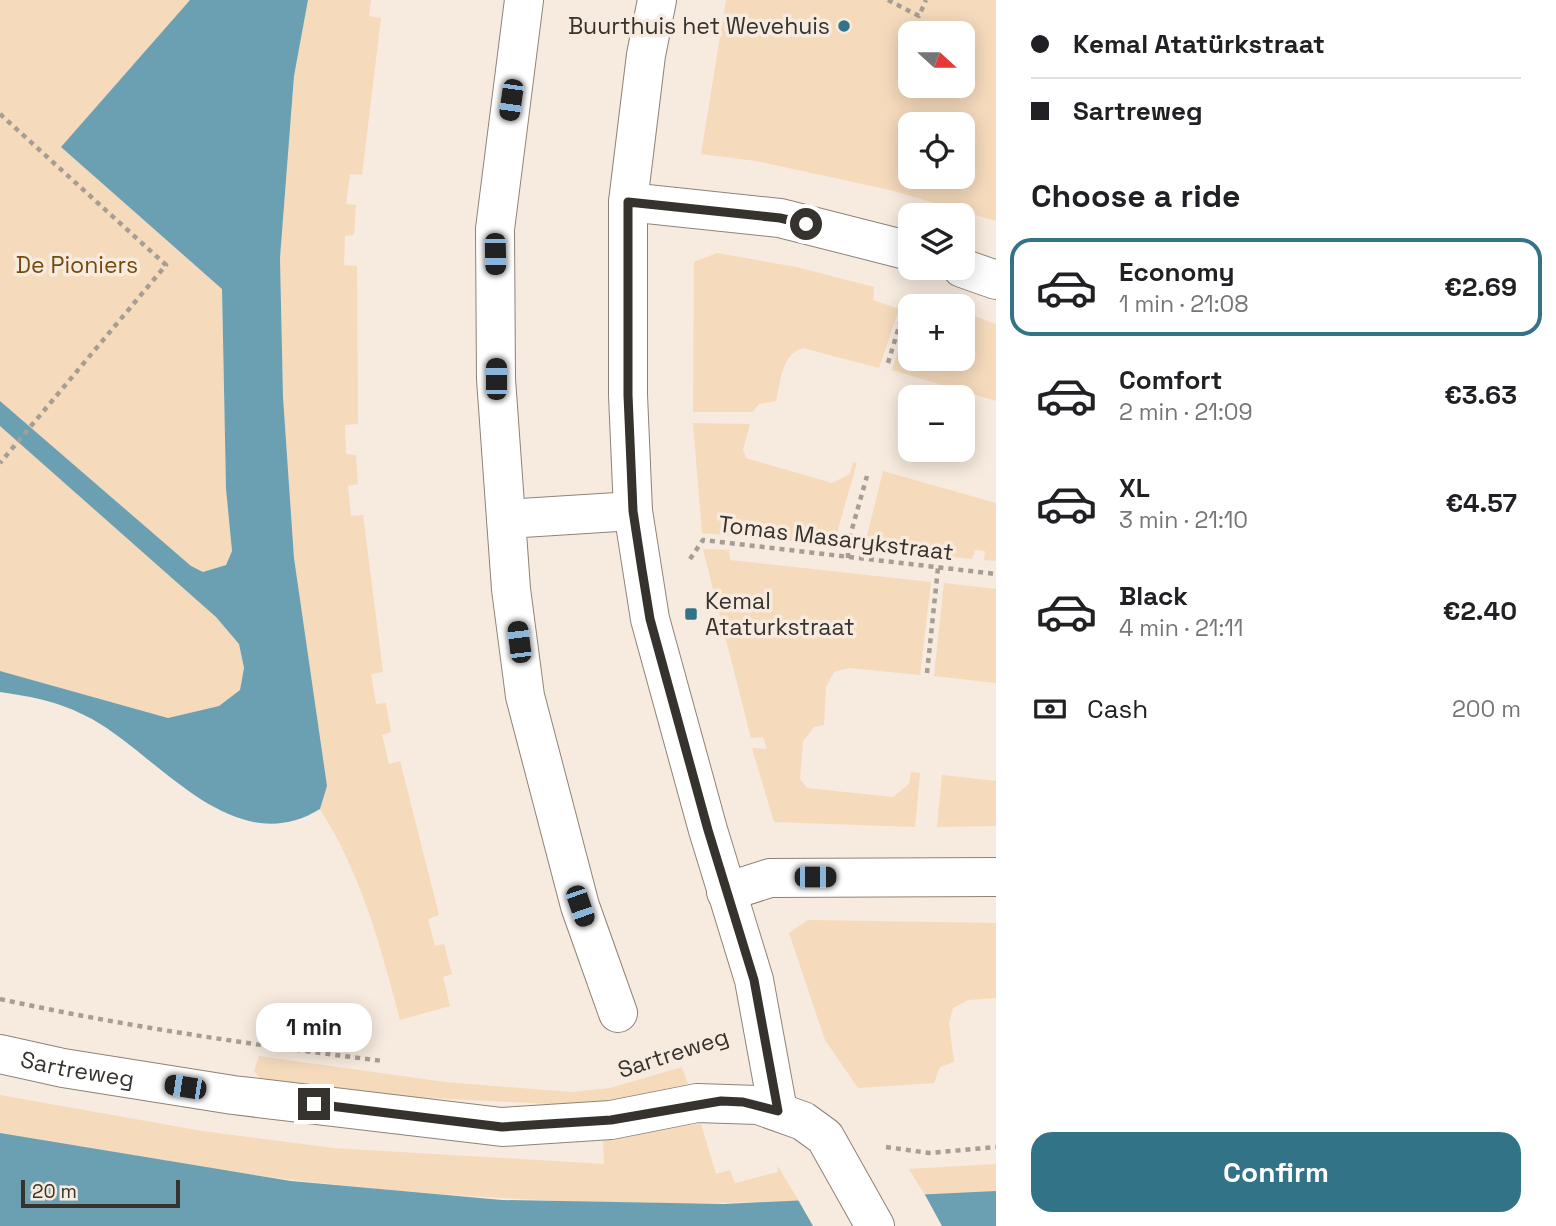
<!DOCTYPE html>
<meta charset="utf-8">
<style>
body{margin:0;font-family:"Space Grotesk",sans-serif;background:#f2f2f2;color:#202124;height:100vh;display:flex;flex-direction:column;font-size:26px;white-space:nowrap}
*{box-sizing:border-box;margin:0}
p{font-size:23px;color:#757577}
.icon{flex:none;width:38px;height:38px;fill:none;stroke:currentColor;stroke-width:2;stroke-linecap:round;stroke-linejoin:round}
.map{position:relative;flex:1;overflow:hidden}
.panel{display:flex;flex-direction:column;background:#fff;width:560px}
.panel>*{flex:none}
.top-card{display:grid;align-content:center;height:154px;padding:0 35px;background:#fff}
.needle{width:46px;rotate:111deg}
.controls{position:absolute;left:898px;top:21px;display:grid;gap:14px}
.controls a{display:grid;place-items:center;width:77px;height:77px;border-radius:14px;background:#fff;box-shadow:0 4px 18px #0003;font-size:35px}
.scale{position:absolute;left:21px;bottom:18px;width:159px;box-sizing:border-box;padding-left:7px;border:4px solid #36322d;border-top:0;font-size:19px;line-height:24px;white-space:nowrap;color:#36322d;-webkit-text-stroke:5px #f7eade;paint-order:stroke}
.end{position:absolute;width:32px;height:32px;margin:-16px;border:9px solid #36322d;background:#fff;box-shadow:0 0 0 4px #fff}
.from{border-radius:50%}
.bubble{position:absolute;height:49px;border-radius:21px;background:#fff;box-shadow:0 4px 18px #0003;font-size:23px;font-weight:800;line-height:49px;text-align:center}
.car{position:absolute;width:21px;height:42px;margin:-21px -10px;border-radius:9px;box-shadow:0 0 5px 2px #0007;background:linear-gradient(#222 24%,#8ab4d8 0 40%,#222 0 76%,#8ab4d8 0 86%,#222 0)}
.top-card b{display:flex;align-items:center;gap:24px;height:66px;font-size:26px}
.top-card b+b{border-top:2px solid #e0e0e0}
.top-card i{width:18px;height:18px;background:#202124}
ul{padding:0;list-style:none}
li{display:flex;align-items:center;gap:21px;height:98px;margin:0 14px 10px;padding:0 21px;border:4px solid transparent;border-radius:21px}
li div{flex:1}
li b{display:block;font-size:26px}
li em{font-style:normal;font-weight:800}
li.active{border-color:#337387}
li>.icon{width:63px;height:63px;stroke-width:1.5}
h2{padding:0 35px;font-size:32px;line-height:84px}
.pay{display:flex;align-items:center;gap:18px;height:77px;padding:0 35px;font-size:26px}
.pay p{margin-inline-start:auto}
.cta{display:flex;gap:14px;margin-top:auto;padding:14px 35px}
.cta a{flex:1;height:80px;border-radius:21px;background:#337387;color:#fff;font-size:28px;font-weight:800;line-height:80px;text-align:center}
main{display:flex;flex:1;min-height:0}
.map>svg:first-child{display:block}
.green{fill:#f5dabc;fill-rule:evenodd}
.water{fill:#6aa0b2}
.pier{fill:#f7eade}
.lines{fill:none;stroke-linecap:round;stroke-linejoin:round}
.minor-casing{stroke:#8e8377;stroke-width:40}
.path{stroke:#a69d94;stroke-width:4.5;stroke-dasharray:5 5;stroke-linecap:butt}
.minor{stroke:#fff;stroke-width:38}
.route{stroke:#36322d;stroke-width:9}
.poi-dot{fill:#337387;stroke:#f7eade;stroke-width:2.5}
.labels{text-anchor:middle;stroke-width:7;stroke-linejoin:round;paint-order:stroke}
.poi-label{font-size:23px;fill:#36322d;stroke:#f7eade;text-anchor:end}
.park-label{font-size:23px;fill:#764a0c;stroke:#f7eade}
.street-label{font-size:23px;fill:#36322d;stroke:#f7eade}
</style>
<main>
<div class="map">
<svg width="996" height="1226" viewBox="0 0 996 1226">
<rect width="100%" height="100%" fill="#f7eade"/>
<g class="green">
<polygon points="0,0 190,0 61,147 222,289 226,489 232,551 226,565 203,572 216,617 239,644 244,668 240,690 219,706 168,718 0,671"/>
<path d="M308,0H371L369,16L381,18L362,175L350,174L346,204L356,205L354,235L345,236L344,265L357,266L358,424L345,425L346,454L356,455L358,484L348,486L351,516L363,515L383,672L371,674L376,704L386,703L391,732L382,735L389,764L400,761L439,915L428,919L435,946L444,944L452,974L443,977L450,1006L400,1020C381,947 361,873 320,809L327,786L294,558L283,397L280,258L294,76Z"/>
<path d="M726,0H996V221L890,190L756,161L701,154ZM910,33H962V86H910ZM910,124H962V177H910Z"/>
<path d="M717,253L796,267L874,287L873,300L899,309L879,368L803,348C781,354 781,382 776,401L759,404L752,412H693L694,262Z"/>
<polygon points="910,312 910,359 962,359 963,312 996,324 996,401 892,370"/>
<polygon points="693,423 750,424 743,450 746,458 832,483 850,474 853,462 857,463 836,536 839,536 838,545 702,533"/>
<polygon points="883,471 996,503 996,561 984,560 985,551 975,550 972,559 942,556 942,546 932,546 931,555 901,551 901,542 892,542 891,550 864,548"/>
<polygon points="703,549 729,550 730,560 931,582 920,675 849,668 834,672 826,687 824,725 814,727 803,741 800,779 807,788 893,797 909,784 911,772 920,773 915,827 774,822 752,748 767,749 763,737 751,738"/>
<polygon points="944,583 996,589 996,683 934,676"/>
<polygon points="942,775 996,781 996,826 937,827"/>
<polygon points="808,920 996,923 996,998 968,1000 953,1008 949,1023 954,1062 940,1067 934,1083 858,1088 825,1040 789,933"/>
<polygon points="259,1056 445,1082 571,1092 610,1088 682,1067 688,1084 608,1102 571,1105 372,1095 263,1082 254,1071"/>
<path d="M0,1095L202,1131L333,1148L604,1164L603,1137L701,1124L716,1174L730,1170L735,1183L778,1172L777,1165L799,1201C531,1211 263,1186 0,1133Z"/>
<polygon points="996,1164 996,1191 926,1197 909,1169"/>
</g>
<g class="water">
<path d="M190,0H308L294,76L280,258L283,397L294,558L327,786L320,809C234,862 160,757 92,719C60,702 35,697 0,692V671L168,718L219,706L240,690L244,668L239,644L216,617L0,426V401L191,566L203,572L226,565L232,551L226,489L222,289L61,147Z"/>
<polygon points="0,1133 291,1181 502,1200 724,1204 996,1191 996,1226 0,1226"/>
</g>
<polygon class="pier" points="924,1193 942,1226 813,1226 797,1198"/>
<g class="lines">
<defs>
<g id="minor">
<polyline points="524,0 495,229 496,379 511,589 525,696 580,906 618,1013"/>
<polyline points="657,0 646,55 628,202 628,395 633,511 650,619 708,830 754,980 778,1111"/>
<polyline points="628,202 780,218 910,251"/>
<polyline points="962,268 996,280"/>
<polyline points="506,519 633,511"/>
<polyline points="726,892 770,878 996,877"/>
<path id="s1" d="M0,1054L63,1068L233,1095L502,1127L611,1120L697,1103L758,1105L803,1121L825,1137L875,1226"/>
</g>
</defs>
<use href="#minor" class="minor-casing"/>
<g class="path">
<polyline points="888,0 919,16 926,0"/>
<polyline points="0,114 166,265 0,463"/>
<polyline points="888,363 908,297"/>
<polyline points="848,558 848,543 867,476"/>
<polyline points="690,559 703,540 996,574"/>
<polyline points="927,673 938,568"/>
<path d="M0,999C127,1027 255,1045 383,1061"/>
<polyline points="668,1057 716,1040"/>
<polyline points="886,1147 929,1153 996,1147"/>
</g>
<use href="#minor" class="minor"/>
</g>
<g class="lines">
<polyline class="route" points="314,1104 502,1127 611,1120 721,1101 743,1102 778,1111 754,980 708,830 650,619 642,570 633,511 628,395 628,202 780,218 806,224"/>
</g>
<g class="poi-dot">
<circle cx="844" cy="26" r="7"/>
<rect x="684" y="607" width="14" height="14" rx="3.5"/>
</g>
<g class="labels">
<g class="poi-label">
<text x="830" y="34">Buurthuis het Wevehuis</text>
<text x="705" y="609" text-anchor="start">Kemal<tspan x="705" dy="26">Ataturkstraat</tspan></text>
</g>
<g class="park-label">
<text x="77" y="273">De Pioniers</text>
</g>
<g class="street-label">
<text transform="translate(836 538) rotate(7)" y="8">Tomas Masarykstraat</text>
<text transform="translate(673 1053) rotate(-18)" y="8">Sartreweg</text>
<text dy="8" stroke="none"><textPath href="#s1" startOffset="79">Sartreweg</textPath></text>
</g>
</g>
</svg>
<div class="controls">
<a><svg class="needle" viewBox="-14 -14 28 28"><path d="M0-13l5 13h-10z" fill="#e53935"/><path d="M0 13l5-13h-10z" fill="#757577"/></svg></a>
<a><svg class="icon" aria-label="locate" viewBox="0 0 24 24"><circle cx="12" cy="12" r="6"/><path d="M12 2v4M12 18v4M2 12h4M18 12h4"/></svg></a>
<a><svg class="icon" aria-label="layers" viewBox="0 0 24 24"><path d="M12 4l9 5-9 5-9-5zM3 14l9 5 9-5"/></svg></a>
<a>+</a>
<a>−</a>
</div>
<div class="scale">20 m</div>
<i class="end from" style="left:806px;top:224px"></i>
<i class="end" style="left:314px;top:1104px"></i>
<div class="bubble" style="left:256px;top:1003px;width:116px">1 min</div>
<i class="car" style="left:511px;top:100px;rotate:188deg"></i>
<i class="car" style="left:495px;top:254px;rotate:179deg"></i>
<i class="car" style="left:496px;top:379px;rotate:0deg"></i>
<i class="car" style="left:519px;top:642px;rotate:353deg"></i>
<i class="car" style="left:815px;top:877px;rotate:90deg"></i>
<i class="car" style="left:580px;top:906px;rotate:161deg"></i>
<i class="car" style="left:185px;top:1087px;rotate:279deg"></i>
</div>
<section class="panel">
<div class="top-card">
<b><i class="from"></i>Kemal Atatürkstraat</b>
<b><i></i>Sartreweg</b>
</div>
<h2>Choose a ride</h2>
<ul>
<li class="active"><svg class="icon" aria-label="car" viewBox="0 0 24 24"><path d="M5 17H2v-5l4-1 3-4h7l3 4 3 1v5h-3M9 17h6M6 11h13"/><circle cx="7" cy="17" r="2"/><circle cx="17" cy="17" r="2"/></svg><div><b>Economy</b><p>1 min · 21:08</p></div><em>€2.69</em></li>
<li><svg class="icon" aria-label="car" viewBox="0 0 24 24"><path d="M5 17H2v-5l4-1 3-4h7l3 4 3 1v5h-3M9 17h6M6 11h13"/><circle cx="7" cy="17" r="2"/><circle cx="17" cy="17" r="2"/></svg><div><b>Comfort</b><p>2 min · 21:09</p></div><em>€3.63</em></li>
<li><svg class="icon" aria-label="car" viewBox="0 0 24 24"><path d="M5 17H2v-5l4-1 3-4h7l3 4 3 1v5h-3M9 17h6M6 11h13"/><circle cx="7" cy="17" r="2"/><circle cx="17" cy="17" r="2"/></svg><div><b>XL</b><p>3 min · 21:10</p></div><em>€4.57</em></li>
<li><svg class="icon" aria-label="car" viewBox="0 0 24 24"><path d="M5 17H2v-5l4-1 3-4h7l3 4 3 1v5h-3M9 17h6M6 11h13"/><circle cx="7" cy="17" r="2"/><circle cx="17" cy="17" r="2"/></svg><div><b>Black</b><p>4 min · 21:11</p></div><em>€2.40</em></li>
</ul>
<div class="pay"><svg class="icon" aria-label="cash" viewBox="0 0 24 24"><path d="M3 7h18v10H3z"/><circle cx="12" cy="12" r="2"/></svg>Cash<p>200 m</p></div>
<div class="cta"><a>Confirm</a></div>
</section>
</main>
